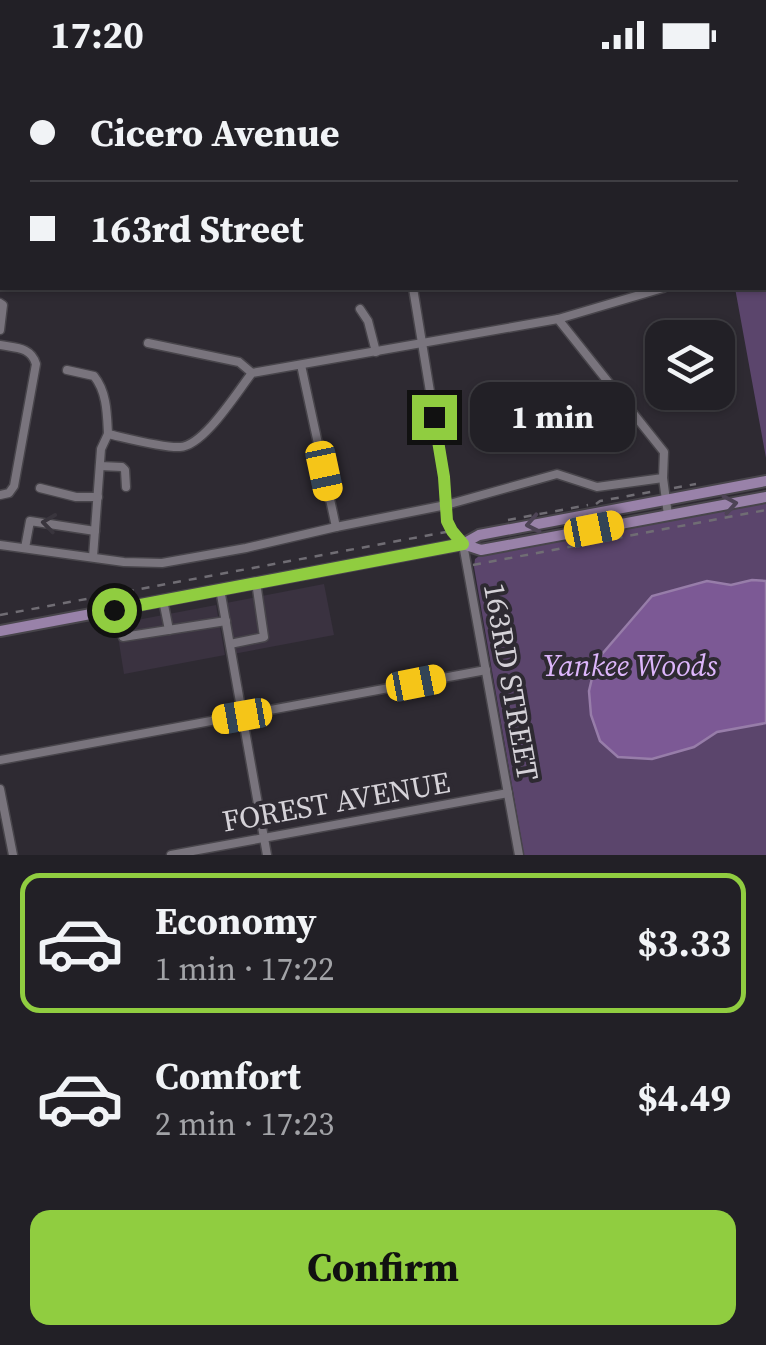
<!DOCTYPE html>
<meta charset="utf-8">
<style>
body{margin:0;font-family:"Source Serif 4",serif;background:#2e2d32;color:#f1f3f6;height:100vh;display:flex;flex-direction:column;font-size:38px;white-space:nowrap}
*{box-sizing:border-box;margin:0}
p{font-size:32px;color:#a2a3a7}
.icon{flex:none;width:55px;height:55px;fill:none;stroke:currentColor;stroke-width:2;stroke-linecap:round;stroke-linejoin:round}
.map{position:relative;height:785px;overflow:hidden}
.details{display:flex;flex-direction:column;background:#222026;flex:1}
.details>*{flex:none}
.top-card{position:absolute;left:0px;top:0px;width:768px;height:220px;box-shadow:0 2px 8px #0004,0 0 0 2px #3f3e43;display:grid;align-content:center;height:220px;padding:0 30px;background:#222026}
.tools{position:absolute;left:645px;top:250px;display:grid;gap:20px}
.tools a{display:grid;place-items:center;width:90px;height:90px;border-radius:20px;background:#222026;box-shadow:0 2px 8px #0004,0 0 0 2px #3f3e43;font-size:50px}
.end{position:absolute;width:45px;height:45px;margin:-22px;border:12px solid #90cd40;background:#111;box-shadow:0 0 0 5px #111}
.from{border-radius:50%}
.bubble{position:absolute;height:70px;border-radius:20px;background:#222026;box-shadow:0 2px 8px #0004,0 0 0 2px #3f3e43;font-size:32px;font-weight:700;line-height:70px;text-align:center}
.car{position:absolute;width:30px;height:60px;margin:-30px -15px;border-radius:12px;box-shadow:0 0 8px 2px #0007;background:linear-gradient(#f5c518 24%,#345 0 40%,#f5c518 0 76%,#345 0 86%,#f5c518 0)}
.top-card b{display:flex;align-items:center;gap:35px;height:95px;font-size:38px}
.top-card b+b{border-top:2px solid #3f3e43}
.top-card i{width:25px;height:25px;background:#f1f3f6}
ul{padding:18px 0 0;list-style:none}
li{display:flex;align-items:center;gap:30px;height:140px;margin:0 20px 15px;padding:0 10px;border:5px solid transparent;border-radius:20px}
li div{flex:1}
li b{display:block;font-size:38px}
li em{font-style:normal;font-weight:700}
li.selected{border-color:#90cd40}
li>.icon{width:90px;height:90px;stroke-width:1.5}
.button{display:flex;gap:20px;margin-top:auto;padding:20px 30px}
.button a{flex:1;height:115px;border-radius:20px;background:#90cd40;color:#111;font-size:40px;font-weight:700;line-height:115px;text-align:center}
.status{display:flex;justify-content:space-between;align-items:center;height:70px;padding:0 50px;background:#222026;direction:ltr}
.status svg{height:28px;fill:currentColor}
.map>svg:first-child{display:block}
.built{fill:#3a3240}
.green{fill:#5b456c}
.water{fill:#7c5995;stroke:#977da9;stroke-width:2.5}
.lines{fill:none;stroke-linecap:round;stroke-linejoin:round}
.minor-casing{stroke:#48454b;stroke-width:11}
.major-casing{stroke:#48454b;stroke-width:14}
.path{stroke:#706d74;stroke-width:2.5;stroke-dasharray:8 8;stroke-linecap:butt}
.minor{stroke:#79747d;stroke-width:8}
.major{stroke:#9982a9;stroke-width:10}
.oneway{stroke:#4e4456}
.oneway2{stroke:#39353d}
.route{stroke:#90cd40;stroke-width:12}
.labels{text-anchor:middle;stroke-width:8;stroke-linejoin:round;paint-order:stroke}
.park-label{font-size:30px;font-style:italic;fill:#ddb6fb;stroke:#2e2a32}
.street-label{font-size:30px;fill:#d5d2d8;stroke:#2e2a32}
</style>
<div class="status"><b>17:20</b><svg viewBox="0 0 49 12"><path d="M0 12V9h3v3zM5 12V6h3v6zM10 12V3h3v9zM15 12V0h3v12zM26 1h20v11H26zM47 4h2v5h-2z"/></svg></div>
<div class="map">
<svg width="766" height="785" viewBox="0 0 766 785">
<rect width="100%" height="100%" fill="#2e2a32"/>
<g class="built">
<polygon points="324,514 334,565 233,584 226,533"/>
<polygon points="216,535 225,585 124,604 116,554"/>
</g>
<g class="green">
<polygon points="696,0 766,0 766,388 735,218 765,218 765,2 696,2"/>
<polygon points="766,431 766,785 524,785 474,497 475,489 482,484"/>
</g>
<polygon class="water" points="752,510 766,511 766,653 717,662 694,677 652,689 618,687 600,671 591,645 589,621 596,591 652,526 707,511 731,515"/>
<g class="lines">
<defs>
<g id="minor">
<polyline points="259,0 261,2"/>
<polyline points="205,2 205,0"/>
<polyline points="413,218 444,407 447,451 452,461 463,474 519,785"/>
<polyline points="0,233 3,235 0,260"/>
<polyline points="360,239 368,251 376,282"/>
<polyline points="558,249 663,218"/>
<polyline points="148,273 239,292 252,303"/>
<path d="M0,275C16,278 31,277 36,294L14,416L9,423L0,425"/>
<polyline points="301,295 336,457"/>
<path d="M67,300L94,306C107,322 107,344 108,364"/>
<polyline points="100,396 122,397 125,400 126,417"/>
<polyline points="40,418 76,427 98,427"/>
<polyline points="0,475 124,492 162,493 246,478 336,457 446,435 557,404 597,417 663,408"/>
<polyline points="25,478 30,451 95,461"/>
<path d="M93,487L101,379L108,364C126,368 163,378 180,377C204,376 237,322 252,303L558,249L664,382L663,408L668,445"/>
<polyline points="220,519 267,785"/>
<polyline points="163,530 169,560"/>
<polyline points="114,540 123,567 226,551"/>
<polyline points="230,574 264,567 256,512"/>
<polyline points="0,690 486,600"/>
<polyline points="0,719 13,785"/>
<polyline points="171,785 508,723"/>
</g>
<g id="major">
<polyline points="463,474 481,480 766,427"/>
<polyline points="0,561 463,474 479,465 766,411"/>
</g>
</defs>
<use href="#minor" class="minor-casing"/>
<use href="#major" class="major-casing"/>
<g class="path">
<polyline points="674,418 696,414"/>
<polyline points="596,434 600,431 656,421"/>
<polyline points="508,450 588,435"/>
<polyline points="473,495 766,440"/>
<polyline points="0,545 446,462"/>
</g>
<use href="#minor" class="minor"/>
<use href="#major" class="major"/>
</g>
<defs><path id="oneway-chevron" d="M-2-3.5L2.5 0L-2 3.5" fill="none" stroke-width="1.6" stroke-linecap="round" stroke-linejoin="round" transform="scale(2.5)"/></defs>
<g class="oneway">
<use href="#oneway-chevron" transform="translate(730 434) rotate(-10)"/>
<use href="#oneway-chevron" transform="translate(533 454) rotate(169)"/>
</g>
<use class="oneway2" href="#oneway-chevron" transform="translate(49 453) rotate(-172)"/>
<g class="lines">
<polyline class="route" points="114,540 463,474 452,461 447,451 444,407 434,347"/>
</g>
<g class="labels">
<g class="park-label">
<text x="630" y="606">Yankee Woods</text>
</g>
<g class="street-label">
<text transform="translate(511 612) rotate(80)" y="10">163RD STREET</text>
<text transform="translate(336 732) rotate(-10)" y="10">FOREST AVENUE</text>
</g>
</g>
</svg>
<div class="tools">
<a><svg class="icon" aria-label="layers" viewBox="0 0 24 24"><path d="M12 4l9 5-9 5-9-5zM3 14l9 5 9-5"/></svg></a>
</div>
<i class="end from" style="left:114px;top:540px"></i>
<i class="end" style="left:434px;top:347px"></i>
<div class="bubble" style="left:470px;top:312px;width:165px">1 min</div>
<i class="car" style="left:324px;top:401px;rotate:168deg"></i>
<i class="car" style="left:594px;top:459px;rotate:79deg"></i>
<i class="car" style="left:416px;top:613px;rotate:79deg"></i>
<i class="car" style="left:242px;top:646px;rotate:260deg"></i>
<div class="top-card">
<b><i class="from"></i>Cicero Avenue</b>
<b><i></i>163rd Street</b>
</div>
</div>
<section class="details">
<ul>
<li class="selected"><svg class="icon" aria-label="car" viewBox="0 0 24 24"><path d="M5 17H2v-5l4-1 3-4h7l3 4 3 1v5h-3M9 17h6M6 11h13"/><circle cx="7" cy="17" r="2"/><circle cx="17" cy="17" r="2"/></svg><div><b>Economy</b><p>1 min · 17:22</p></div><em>$3.33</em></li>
<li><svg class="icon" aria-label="car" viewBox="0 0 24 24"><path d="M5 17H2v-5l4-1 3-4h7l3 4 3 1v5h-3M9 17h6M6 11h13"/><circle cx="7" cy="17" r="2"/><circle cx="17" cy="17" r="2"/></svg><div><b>Comfort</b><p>2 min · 17:23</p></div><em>$4.49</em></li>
</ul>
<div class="button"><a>Confirm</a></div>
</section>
